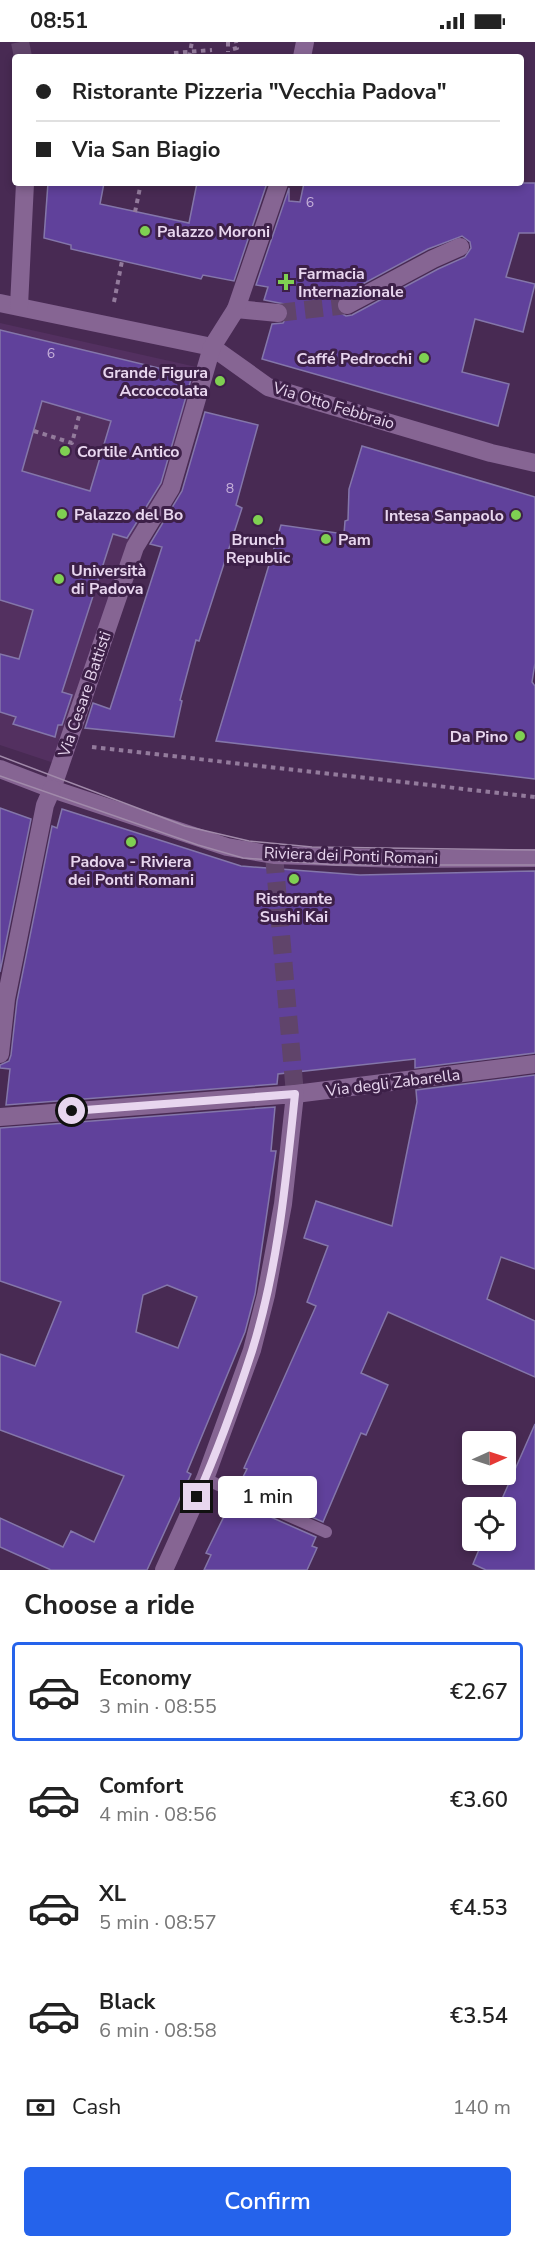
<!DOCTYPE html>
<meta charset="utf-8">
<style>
body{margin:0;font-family:"Nunito Sans",sans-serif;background:#f6f6f6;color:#222;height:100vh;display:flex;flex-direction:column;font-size:22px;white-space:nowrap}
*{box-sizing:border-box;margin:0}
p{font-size:20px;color:#767676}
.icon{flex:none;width:33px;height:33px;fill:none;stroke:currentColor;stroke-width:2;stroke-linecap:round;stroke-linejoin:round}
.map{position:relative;height:1528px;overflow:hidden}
.sheet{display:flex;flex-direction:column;background:#fff;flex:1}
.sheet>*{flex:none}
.hud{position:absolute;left:12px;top:12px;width:512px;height:132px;border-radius:6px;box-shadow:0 3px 9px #0003;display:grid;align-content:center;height:132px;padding:0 24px;background:#fff}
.needle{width:39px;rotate:87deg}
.buttons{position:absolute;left:462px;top:1389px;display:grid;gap:12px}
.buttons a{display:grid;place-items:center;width:54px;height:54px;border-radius:6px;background:#fff;box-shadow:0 3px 9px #0003;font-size:30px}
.end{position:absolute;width:27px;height:27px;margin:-14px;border:8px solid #e8d6ef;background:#111;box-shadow:0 0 0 3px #111}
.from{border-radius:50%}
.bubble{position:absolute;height:42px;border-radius:6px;background:#fff;box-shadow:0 3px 9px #0003;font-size:20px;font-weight:600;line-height:42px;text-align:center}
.hud b{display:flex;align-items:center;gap:21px;height:57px;font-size:22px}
.hud b+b{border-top:2px solid #e0e0e0}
.hud i{width:15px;height:15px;background:#222}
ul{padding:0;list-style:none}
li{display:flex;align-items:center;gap:18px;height:99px;margin:0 12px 9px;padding:0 12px;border:3px solid transparent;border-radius:6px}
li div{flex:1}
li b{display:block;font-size:22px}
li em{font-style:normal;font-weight:600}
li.on{border-color:#2563eb}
li>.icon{width:54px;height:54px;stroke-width:1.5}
h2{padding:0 24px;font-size:27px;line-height:72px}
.pay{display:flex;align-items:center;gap:15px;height:66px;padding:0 24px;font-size:22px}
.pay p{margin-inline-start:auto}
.button{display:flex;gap:12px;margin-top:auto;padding:12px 24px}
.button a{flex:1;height:69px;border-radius:6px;background:#2563eb;color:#fff;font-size:24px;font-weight:600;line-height:69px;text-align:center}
.status{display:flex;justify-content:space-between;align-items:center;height:42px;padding:0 30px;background:#fff;direction:ltr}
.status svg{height:16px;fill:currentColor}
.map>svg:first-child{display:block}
.built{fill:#533060}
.building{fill:#60419b;stroke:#8476aa;stroke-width:1.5;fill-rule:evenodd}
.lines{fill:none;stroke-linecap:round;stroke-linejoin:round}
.pedestrian-tunnel{stroke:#60446a;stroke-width:18;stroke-dasharray:18 9;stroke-linecap:butt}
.minor-tunnel{stroke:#60446a;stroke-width:18;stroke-dasharray:18 9;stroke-linecap:butt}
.path{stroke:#937b9c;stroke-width:4;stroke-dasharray:4.5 4.5;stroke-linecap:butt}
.service{stroke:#866593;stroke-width:12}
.pedestrian{stroke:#866593;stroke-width:18}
.minor{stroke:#866593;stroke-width:18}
.tram{stroke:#a18aaa;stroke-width:1.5}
.route{stroke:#e8d6ef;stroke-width:8}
.poi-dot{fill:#7fd052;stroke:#3d2048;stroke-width:2}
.labels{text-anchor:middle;stroke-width:6;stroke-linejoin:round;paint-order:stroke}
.number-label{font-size:14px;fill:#c6b1da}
.poi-label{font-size:16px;font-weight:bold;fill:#e8d6ef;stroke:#3d2048;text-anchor:start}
.street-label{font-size:16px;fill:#e8d6ef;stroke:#3d2048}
</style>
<div class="status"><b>08:51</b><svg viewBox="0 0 49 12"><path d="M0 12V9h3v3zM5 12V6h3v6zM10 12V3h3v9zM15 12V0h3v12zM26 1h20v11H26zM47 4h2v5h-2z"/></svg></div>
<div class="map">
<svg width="535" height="1528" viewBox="0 0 535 1528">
<rect width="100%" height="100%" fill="#482a53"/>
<polygon class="built" points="0,281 201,326 165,452 54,721 0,703"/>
<g class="building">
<polygon points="48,141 104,141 100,162 189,181 197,141 267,141 234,239 203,233 201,237 71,207 71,203 44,196"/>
<path d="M304,141H535V191H519L506,235L535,242L523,290L475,277L462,330L509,342L498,384L262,317L272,282L283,281L289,271L284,262L264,258L268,245L256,243L289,146V159L300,160ZM462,194L470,200L471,206L465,215L438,227L352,273L346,274L337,269L336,262L342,253L428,207Z"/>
<path d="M0,288L192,334L161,441L127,496L113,492L62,650L72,653L62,683H58L55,695L13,682L16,675L0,670V612L19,617L33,568L0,558ZM42,359L111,379L90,449L22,429Z"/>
<polygon points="205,370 258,383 236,463 242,466 199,599 196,598 180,658 182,659 174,695 85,686 93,661 110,667 162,505 150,502 182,449"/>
<polygon points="362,404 535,455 535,621 532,640 535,644 535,737 216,699 281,483 344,492 345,479 348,478 349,447"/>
<polygon points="0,766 31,777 0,930"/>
<polygon points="62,767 241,824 360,833 535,829 535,1011 415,1026 415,1017 278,1032 277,1042 6,1063 10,1027 0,1026 0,1023 9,1019 11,1013 17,959 52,784 57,786"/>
<polygon points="535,1033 535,1227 501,1215 487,1257 535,1279 535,1335 388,1270 361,1331 388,1343 366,1393 361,1391 323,1480 239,1443 247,1427 244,1426 316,1264 307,1260 328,1204 304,1196 316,1159 392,1184 417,1060 416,1048"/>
<path d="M275,1065L271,1109H276L255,1252L245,1290L187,1430L191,1432L147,1528H51L0,1505V1476L63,1505L71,1489L94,1500L124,1434L0,1388V1312L35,1324L61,1260L0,1239V1086ZM167,1243L197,1255L178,1306L136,1290L143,1253Z"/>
<polygon points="535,1382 535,1528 486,1528 473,1522 483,1498 506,1498 506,1466 498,1466"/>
<polygon points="232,1458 316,1495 312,1504 317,1506 307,1528 204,1528 211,1513 206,1511"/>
</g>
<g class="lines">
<g class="pedestrian-tunnel">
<polyline points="278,271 347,263"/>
<polyline points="274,813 295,1052"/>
</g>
<polyline class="minor-tunnel" points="20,0 23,15"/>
<g class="path">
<polyline points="228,0 228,10"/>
<polyline points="233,7 237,6 236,0"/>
<polyline points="174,11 212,8"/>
<polyline points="189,15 192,0"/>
<polyline points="135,170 141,141"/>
<polyline points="114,260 122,219"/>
<polyline points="34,389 72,401 80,370"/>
<polyline points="92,705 535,755"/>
</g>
<polyline class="service" points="205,1437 326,1490"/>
<g class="pedestrian">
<polyline points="302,15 305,0"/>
<polyline points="0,261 212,305 268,345 491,411 535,421"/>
<polyline points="347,263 433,217 460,205"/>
<polyline points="19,264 25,141"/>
<polyline points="236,267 278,271"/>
<polyline points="52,747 135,505 171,446 212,305 236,267 279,141"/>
<polyline points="295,1052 535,1022"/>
</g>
<g class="minor">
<polyline points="0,727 52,747 227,805 274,813 401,817 535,816"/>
<polyline points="0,1012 6,957 45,763 52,747"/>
<polyline points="0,1075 295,1052 283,1162 266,1253 252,1308 205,1437 164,1528"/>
</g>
<g class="tram">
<polyline points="0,714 185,784 249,799 312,805 535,808"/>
<polyline points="0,734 198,803 243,816 336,823 535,823"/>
</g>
</g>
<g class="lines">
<path class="route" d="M72,1069L295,1052C286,1138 278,1226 252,1309C236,1358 218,1408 197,1455"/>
</g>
<g class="poi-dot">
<circle cx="145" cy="189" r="6"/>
<path d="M283 231h6v6h6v6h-6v6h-6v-6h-6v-6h6z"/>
<circle cx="424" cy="316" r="6"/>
<circle cx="220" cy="339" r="6"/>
<circle cx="65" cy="409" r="6"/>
<circle cx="62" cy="472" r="6"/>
<circle cx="516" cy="473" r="6"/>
<circle cx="258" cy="478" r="6"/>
<circle cx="326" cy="497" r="6"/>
<circle cx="59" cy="537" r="6"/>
<circle cx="520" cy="694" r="6"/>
<circle cx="131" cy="800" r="6"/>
<circle cx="294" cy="837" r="6"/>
</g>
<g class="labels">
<g class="number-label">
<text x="310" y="165">6</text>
<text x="51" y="316">6</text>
<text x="230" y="451">8</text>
</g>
<g class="poi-label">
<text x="157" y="195">Palazzo Moroni</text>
<text x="298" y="237">Farmacia<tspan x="298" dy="18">Internazionale</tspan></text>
<text x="412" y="322" text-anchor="end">Caffé Pedrocchi</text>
<text x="208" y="336" text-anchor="end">Grande Figura<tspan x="208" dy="18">Accoccolata</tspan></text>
<text x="77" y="415">Cortile Antico</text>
<text x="74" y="478">Palazzo del Bo</text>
<text x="504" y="479" text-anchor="end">Intesa Sanpaolo</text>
<text x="258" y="503" text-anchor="middle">Brunch<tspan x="258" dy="18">Republic</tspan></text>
<text x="338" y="503">Pam</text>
<text x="71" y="534">Università<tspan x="71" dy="18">di Padova</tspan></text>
<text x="508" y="700" text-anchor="end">Da Pino</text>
<text x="131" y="825" text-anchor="middle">Padova - Riviera<tspan x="131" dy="18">dei Ponti Romani</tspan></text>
<text x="294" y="862" text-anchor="middle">Ristorante<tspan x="294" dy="18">Sushi Kai</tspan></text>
</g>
<g class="street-label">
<text transform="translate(334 363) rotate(17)" y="6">Via Otto Febbraio</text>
<text transform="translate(84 652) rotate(-71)" y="6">Via Cesare Battisti</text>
<text transform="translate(351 813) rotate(2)" y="6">Riviera dei Ponti Romani</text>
<text transform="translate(393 1040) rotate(-7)" y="6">Via degli Zabarella</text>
</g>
</g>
</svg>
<div class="buttons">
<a><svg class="needle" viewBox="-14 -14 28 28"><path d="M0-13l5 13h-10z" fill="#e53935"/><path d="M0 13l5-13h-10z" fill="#767676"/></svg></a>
<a><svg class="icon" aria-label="locate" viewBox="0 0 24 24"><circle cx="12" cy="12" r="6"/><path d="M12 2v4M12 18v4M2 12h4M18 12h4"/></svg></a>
</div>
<i class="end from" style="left:72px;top:1069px"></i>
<i class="end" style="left:197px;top:1455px"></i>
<div class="bubble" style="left:218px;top:1434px;width:99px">1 min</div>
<div class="hud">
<b><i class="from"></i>Ristorante Pizzeria &quot;Vecchia Padova&quot;</b>
<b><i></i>Via San Biagio</b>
</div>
</div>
<section class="sheet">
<h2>Choose a ride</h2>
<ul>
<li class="on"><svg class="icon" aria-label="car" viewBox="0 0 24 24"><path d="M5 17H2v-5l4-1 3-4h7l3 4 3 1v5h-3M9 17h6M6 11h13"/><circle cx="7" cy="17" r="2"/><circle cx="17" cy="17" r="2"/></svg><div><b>Economy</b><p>3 min · 08:55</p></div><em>€2.67</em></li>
<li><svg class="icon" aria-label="car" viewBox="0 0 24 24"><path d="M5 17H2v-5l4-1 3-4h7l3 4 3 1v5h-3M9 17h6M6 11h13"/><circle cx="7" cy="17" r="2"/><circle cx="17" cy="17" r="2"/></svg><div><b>Comfort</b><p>4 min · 08:56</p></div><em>€3.60</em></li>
<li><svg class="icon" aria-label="car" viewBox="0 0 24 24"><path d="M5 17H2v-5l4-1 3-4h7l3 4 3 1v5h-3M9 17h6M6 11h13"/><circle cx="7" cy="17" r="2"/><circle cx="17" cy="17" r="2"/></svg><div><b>XL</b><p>5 min · 08:57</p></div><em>€4.53</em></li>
<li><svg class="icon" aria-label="car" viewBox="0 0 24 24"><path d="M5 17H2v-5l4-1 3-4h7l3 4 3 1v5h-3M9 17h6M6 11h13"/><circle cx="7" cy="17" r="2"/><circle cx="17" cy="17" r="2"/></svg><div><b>Black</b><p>6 min · 08:58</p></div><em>€3.54</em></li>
</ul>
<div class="pay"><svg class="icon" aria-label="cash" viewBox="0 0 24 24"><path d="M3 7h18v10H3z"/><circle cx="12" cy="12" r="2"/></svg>Cash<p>140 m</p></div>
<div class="button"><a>Confirm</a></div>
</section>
